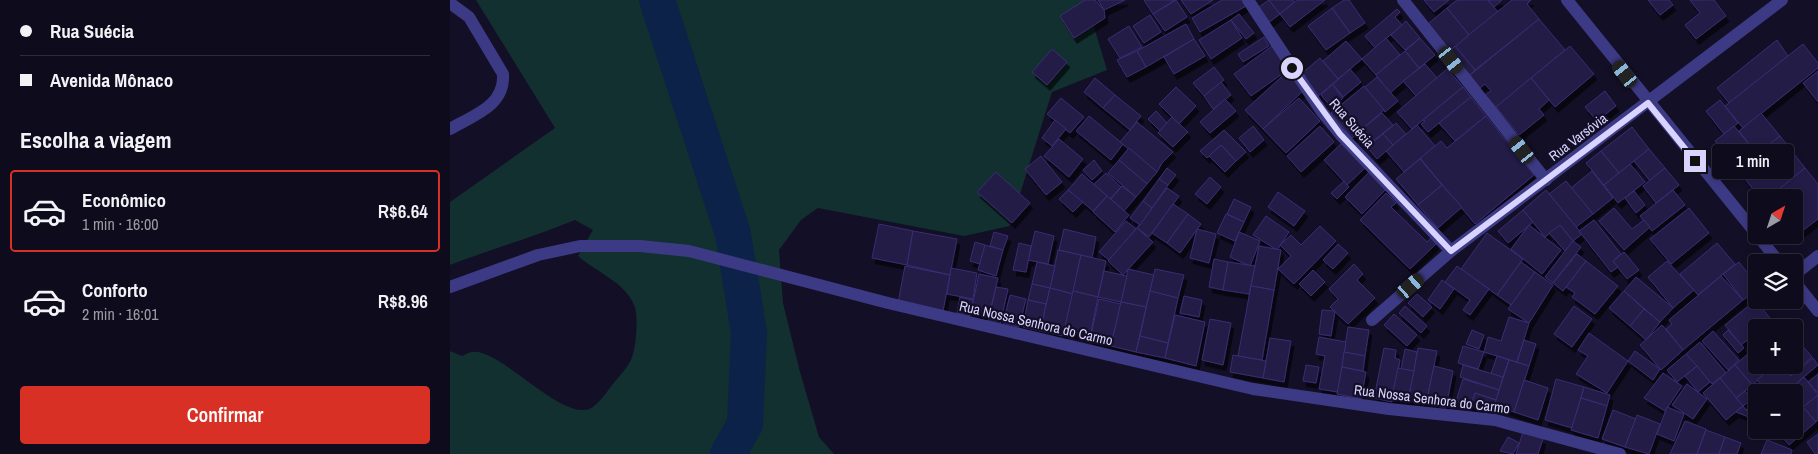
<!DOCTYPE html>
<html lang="pt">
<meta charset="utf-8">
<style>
body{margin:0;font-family:"Archivo Narrow",sans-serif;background:#171425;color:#f1f3f6;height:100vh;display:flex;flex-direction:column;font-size:19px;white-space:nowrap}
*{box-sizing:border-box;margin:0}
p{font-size:16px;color:#9b9ba3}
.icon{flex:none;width:28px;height:28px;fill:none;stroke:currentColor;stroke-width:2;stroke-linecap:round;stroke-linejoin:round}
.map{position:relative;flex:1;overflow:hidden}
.panel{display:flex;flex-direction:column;background:#0e0b1c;width:450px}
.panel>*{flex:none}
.banner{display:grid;align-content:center;height:110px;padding:0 20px;background:#0e0b1c}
.needle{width:32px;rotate:39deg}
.buttons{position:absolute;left:1298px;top:189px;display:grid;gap:10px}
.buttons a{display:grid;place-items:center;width:55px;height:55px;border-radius:5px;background:#0e0b1c;box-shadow:0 2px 8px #0003,0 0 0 1px #2e2b3b;font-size:25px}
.end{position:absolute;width:22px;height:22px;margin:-11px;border:6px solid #d9d4ff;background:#111;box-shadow:0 0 0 2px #111}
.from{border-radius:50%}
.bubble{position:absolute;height:35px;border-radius:5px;background:#0e0b1c;box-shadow:0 2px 8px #0003,0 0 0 1px #2e2b3b;font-size:16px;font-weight:600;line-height:35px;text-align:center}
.car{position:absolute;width:15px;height:30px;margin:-15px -8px;border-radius:6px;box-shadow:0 0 4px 1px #0007;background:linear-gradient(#222 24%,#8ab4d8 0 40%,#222 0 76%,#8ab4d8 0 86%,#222 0)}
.banner b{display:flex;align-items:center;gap:18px;height:48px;font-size:19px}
.banner b+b{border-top:1px solid #2e2b3b}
.banner i{width:12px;height:12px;background:#f1f3f6}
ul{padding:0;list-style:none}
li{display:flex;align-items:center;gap:15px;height:82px;margin:0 10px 8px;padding:0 10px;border:2px solid transparent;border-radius:5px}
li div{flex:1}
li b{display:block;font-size:19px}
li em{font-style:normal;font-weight:600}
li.active{border-color:#d93025}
li>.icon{width:45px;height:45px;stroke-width:1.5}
h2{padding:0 20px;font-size:22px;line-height:60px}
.button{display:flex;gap:10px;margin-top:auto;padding:10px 20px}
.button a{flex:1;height:58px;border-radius:5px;background:#d93025;color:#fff;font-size:20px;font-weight:600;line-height:58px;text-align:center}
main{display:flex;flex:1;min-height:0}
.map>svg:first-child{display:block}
.green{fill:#12302f}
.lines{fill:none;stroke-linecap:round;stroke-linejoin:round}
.river{stroke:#0c2248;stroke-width:36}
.building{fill:#241b47;stroke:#3b2d73;filter:url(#shadow)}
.minor{stroke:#3d3a85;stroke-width:12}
.route{stroke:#d9d4ff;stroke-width:6}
.labels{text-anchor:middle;stroke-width:4.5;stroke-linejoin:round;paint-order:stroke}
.street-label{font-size:14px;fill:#d9d4ff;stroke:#130f26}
</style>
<main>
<section class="panel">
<div class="banner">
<b><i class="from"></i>Rua Suécia</b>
<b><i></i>Avenida Mônaco</b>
</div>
<h2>Escolha a viagem</h2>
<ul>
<li class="active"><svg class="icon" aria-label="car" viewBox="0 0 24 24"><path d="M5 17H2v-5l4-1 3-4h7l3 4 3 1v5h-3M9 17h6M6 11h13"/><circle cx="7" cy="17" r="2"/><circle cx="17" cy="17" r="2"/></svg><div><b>Econômico</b><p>1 min · 16:00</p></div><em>R$6.64</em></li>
<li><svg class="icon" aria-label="car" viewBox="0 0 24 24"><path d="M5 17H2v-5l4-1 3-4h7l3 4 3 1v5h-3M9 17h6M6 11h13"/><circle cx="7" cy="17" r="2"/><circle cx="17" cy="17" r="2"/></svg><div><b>Conforto</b><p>2 min · 16:01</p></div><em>R$8.96</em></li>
</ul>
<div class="button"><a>Confirmar</a></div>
</section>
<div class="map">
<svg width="1368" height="454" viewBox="0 0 1368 454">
<defs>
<filter id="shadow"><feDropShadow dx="3" dy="5.5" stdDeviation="0" flood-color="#0009"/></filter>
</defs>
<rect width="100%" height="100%" fill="#130f26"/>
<path class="green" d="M26,0H636L657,70L602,92L560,226L514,236L368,208L351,220L329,250L333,303L350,372L369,437L384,454H0V351L12,356C15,355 19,352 22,352C50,348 109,419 139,409C147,406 157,392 162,385C168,377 179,367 182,357C186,347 189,315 184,305C175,282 146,272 128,256L143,230L125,220C84,237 42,249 0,265V202L105,128Z"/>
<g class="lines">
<polyline class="river" points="207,0 283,234 299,333 295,424 278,454"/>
</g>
<g class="building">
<polygon points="635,0 645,0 654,10 655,18 624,38 610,16"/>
<polygon points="648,0 675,0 654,10"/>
<polygon points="694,0 725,0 703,14"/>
<polygon points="726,0 737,17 715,31 703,14"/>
<polygon points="731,0 763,0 741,14"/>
<polygon points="772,0 793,0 796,6 750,32 742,18"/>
<polygon points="819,0 830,14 818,23 806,9"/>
<polygon points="819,0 843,0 844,2 830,14"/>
<polygon points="847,0 875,0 840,27 830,14"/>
<polygon points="894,0 899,0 915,23 900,33 882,8"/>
<polygon points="974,0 999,0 984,12"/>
<polygon points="1007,0 1038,0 1048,12 1019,35 997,8"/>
<polygon points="1038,0 1052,0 1044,7"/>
<polygon points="1062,0 1081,0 1077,4 1089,19 1025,70 1005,46"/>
<polygon points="1198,0 1219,0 1223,5 1210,15"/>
<polygon points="1240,0 1264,0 1276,16 1246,39 1235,25 1250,13"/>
<polygon points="882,8 900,33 876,50 858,26"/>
<polygon points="997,8 1019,35 1000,51 978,24"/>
<polygon points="947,9 950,12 945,17 952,25 925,48 915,36"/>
<polygon points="789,14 804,33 796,39 781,20"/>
<polygon points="700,15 711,32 694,43 683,26"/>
<polygon points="1089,19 1115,50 1046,107 1035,95 1041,91 1035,84 1030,88 1020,75"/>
<polygon points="781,20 792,38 761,59 749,40"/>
<polygon points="956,21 970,38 955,50 941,35"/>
<polygon points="736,24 744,39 696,67 687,51"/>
<polygon points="679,26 692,47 670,58 658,39"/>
<polygon points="814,37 819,46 793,62 788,54"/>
<polygon points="936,38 950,55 926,75 912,59"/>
<polygon points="970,38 985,55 969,68 955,51"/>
<polygon points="744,39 755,56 724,74 714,57"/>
<polygon points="1327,40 1338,56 1279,103 1267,88"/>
<polygon points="896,41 912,59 888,79 873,61"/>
<polygon points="1353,44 1368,63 1368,68 1293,128 1275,106"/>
<polygon points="822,46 839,69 801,96 784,74"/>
<polygon points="1005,46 1025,70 1020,75 1000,51"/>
<polygon points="1120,46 1144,74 1105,107 1081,78"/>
<polygon points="602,49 617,62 597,85 582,72"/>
<polygon points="687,51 696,67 677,77 667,60"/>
<polygon points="955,51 969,68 940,93 926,75"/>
<polygon points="870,58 888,79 868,96 850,75"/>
<polygon points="975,64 987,78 966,96 953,81"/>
<polygon points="764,67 774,80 754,96 743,83"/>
<polygon points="900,69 911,82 893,97 883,84"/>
<polygon points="997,69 1013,87 962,129 947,112"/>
<polygon points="838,71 855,89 813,129 795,110"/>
<polygon points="1368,71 1368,102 1353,83"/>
<polygon points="927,77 948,101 935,112 915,87"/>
<polygon points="645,78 665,95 653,108 634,92"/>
<polygon points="1081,78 1099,100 1089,109 1094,115 1069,135 1046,107"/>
<polygon points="771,82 781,95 763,109 754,96"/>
<polygon points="882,85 893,98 882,108 871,95"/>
<polygon points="914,86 934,110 902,138 881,113"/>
<polygon points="726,87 746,106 729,124 709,104"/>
<polygon points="1013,87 1021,97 978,132 971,124 975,121 973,120"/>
<polygon points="1155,91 1166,106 1147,121 1135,107"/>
<polygon points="665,95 691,116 680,130 653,108"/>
<polygon points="1021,97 1036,116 1005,141 989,123"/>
<polygon points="611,98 634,117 620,133 597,114"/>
<polygon points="849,98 870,121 836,153 813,129"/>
<polygon points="775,99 786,111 760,133 750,122"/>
<polygon points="1270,100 1288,123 1274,134 1256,111"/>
<polygon points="706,111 717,123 710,131 698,119"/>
<polygon points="932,113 943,125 923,141 912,129"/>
<polygon points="1311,113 1330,136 1307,154 1289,131"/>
<polygon points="639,116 673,144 661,160 626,131"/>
<polygon points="1036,116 1084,175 1025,224 970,158 991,141 997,148"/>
<polygon points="722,117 738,132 723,147 708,133"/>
<polygon points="605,120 616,129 602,146 592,138"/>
<polygon points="687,122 723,152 712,163 707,172 670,142"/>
<polygon points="946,123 956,134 943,145 933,134"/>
<polygon points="967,125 985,146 954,172 936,151"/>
<polygon points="803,126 814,140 800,152 789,138"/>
<polygon points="870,126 884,142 851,172 837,156"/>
<polygon points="1284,126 1307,154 1288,170 1265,141"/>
<polygon points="1182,127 1199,149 1169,173 1151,151"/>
<polygon points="774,130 796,152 786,161 771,145 757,158 750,151"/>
<polygon points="933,134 943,145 927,159 917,147"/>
<polygon points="1330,136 1355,168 1318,198 1310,198 1288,170"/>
<polygon points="609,139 633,159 619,177 594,156"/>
<polygon points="892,143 916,167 897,185 874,160"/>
<polygon points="771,145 786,161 775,172 759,156"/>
<polygon points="679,148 707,172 697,184 669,160"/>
<polygon points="1199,149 1215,168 1200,181 1184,161"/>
<polygon points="1151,151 1169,173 1154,185 1136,163"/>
<polygon points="591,156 612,182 596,195 575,169"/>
<polygon points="970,159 992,185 968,205 946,179"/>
<polygon points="644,160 652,171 642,180 633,170"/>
<polygon points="669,160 697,184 686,197 658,173"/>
<polygon points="1180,164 1195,182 1168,203 1154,185"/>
<polygon points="717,168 726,175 718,185 709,179"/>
<polygon points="1215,168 1229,185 1206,203 1193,186"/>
<polygon points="1355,168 1368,184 1368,219 1343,238 1340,235 1344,235 1344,198 1318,198"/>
<polygon points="920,171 937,188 912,214 895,197"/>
<polygon points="1142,171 1163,198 1143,214 1121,188"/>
<polygon points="546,172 580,203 562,223 527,192"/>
<polygon points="656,173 671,187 660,199 644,184"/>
<polygon points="632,174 657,196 643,211 618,190"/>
<polygon points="760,177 771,187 757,204 745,194"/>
<polygon points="709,179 718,185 702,208 693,201"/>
<polygon points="894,181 899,187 887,199 881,193"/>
<polygon points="1116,181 1143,214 1126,227 1099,194"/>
<polygon points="992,185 1012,207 988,228 968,205"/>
<polygon points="672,186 686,197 674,211 661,199"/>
<polygon points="717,188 729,196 699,237 687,228"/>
<polygon points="618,190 633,202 623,212 609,199"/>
<polygon points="1096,190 1132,234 1123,241 1110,225 1095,237 1073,210"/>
<polygon points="1223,190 1235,205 1202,231 1190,216"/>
<polygon points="1184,191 1195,205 1186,213 1175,198"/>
<polygon points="828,192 855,211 844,226 818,207"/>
<polygon points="936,193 946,203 941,207 977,242 981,238 986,244 960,269 910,220"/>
<polygon points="657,196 679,215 665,232 643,212"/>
<polygon points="784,199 801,207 794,222 777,214"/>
<polygon points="693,201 702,208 690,225 680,218"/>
<polygon points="723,204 738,214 717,243 702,233"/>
<polygon points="1164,208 1182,229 1194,220 1200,227 1174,250 1149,221"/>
<polygon points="1239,208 1259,233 1221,264 1200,239"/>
<polygon points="1073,210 1083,222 1058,243 1048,231"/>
<polygon points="738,214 751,224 730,253 717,243"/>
<polygon points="776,214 794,222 785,241 767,233"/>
<polygon points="816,216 839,232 827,250 803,235"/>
<polygon points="1144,220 1171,254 1163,261 1168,267 1161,272 1129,231"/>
<polygon points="676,221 686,229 659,260 649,252"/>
<polygon points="429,224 463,231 457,265 422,258"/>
<polygon points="1079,225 1111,250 1092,274 1061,249"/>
<polygon points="1110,225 1123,241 1115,251 1099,233"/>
<polygon points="870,226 886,241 844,284 828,269 841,256 830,245 841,235 851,245"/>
<polygon points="687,228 703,242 673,275 658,261"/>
<polygon points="614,229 646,237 642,258 609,250"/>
<polygon points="747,229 766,234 759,263 740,258"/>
<polygon points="463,231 507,239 500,275 457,265"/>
<polygon points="585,231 604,236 598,264 578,260"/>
<polygon points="544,232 558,236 553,250 540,246"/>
<polygon points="789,232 810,241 800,266 780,257"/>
<polygon points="1037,233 1073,259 1047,295 1011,269"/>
<polygon points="1123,241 1131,247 1103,283 1095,277"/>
<polygon points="525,242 535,245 530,264 520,261"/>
<polygon points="569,243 581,246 576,272 563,270"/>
<polygon points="1267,243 1285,264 1248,295 1230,274"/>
<polygon points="888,244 898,253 883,269 873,260"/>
<polygon points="535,245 553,250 546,276 528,270"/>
<polygon points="809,246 831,250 824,290 801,286"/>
<polygon points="608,250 631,255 623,294 600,288"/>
<polygon points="1174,252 1189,270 1177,279 1163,261"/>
<polygon points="1127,254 1136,261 1113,291 1103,283"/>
<polygon points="631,255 656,261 648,297 623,291"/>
<polygon points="764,259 778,262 773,290 759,287"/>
<polygon points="1136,261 1168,286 1145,314 1122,297 1125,293 1116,287"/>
<polygon points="1217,261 1244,290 1223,308 1198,277"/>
<polygon points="587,262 605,266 600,288 582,284"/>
<polygon points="778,262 805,266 799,294 773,290"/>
<polygon points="1071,262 1085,272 1061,305 1047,295"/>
<polygon points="1289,262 1306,284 1306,291 1293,300 1273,274"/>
<polygon points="904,264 913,274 907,280 925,298 898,324 880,307 888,299 879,289"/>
<polygon points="455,266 500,275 493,311 448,303"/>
<polygon points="1007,266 1039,289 1020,315 1013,310 1020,300 995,282"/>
<polygon points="501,268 527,273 523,299 497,294"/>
<polygon points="678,269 704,275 696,307 671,302"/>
<polygon points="705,269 734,275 728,298 700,291"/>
<polygon points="863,270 875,282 861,296 849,284"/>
<polygon points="654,271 677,276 671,302 648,297"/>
<polygon points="1085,272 1103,285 1079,323 1058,309"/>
<polygon points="529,274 548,278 539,316 521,312"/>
<polygon points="1271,276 1293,300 1233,350 1216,329 1222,324 1219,320"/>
<polygon points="1186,277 1223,308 1210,322 1174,291"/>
<polygon points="992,280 1004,289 990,309 978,300"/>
<polygon points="582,284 600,288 596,304 578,300"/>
<polygon points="801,286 824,290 812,360 788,356"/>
<polygon points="546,287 558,289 550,325 538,322"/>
<polygon points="600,288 623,294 613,336 590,331"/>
<polygon points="623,291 648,297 640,337 614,331"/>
<polygon points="700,291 728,298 718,343 690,336"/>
<polygon points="1174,291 1194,309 1180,326 1159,308"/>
<polygon points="967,294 982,307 973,317 958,303"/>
<polygon points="560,295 576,299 569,327 553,323"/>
<polygon points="734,296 752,300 749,317 730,313"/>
<polygon points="510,297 523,300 520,316 507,313"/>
<polygon points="649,299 671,304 661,344 640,339"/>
<polygon points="578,300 596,304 590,331 573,327"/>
<polygon points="1306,300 1322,321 1314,328 1306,328 1306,333 1291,345 1275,325"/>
<polygon points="671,302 696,307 686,352 661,346"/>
<polygon points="955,306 977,326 971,333 949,313"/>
<polygon points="1124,306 1142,319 1122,347 1104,334"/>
<polygon points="1194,309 1210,322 1196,340 1180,326"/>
<polygon points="872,310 885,311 881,336 869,334"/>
<polygon points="944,314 967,335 957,346 934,325"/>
<polygon points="725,315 755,322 746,366 715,358"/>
<polygon points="1059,317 1079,323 1067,362 1034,352 1038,337 1051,341"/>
<polygon points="760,319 781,323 773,365 752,360"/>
<polygon points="1212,325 1233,350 1211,370 1190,345"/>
<polygon points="898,327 919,330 915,356 894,352"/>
<polygon points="1022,330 1034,335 1029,349 1016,344"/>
<polygon points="1278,330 1294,348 1288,353 1273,335"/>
<polygon points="1263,331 1289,360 1278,370 1252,341"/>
<polygon points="1139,333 1178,361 1157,393 1126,374 1138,356 1128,350"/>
<polygon points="1344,335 1350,343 1344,348"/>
<polygon points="690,336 718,343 715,358 686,352"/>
<polygon points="869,337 896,342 888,392 869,389 875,356 866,354"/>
<polygon points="820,338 841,341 834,382 813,378"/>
<polygon points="1074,340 1086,344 1079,366 1067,362"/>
<polygon points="1250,342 1276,373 1262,384 1236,354"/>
<polygon points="1350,343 1362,357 1341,376 1331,365 1344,365 1344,348"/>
<polygon points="1013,346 1034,352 1028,369 1008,363"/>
<polygon points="1306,347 1306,365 1325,365 1302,385 1285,365"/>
<polygon points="934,348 946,350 945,358 950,360 942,402 924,398"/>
<polygon points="968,348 987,351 976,404 958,400"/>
<polygon points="955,349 967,352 964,371 951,369"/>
<polygon points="1185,351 1210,369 1203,380 1178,361"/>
<polygon points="894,352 915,356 913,371 892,367"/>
<polygon points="1236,354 1247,366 1227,382 1217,370"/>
<polygon points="783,355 816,361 813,378 780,372"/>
<polygon points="1047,356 1059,360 1053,377 1041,374"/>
<polygon points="1363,358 1368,365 1336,392 1318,392 1307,380 1325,365 1331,365 1341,376"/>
<polygon points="1059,360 1079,366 1064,412 1044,405"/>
<polygon points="856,365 869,367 866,383 853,381"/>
<polygon points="1013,365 1053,377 1049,390 1010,377"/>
<polygon points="1285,365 1302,385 1286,398 1270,378"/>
<polygon points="984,366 1003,371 996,408 976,404"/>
<polygon points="1247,366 1260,382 1248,392 1235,376"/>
<polygon points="892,367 916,372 911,399 887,394"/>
<polygon points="948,368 964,371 958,400 942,397"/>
<polygon points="1213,373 1232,386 1215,411 1194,398"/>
<polygon points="1368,374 1368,393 1358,382"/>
<polygon points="1354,377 1368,395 1344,415 1344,392 1336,392"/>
<polygon points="1270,378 1293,406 1276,420 1253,393"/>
<polygon points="1013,379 1049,390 1046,400 1025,393 1021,406 1006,401"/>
<polygon points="1106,379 1134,387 1122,428 1095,420"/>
<polygon points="1074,380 1098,388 1088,420 1064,412"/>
<polygon points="1237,384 1257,399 1243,419 1222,405"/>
<polygon points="1134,387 1160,395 1157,406 1131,398"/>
<polygon points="1295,391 1302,399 1293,406 1286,398"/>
<polygon points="1025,393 1046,400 1041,413 1021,406"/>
<polygon points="1368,395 1368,420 1366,422 1353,407"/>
<polygon points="1131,398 1157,406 1148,438 1121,430"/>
<polygon points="1306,401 1306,417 1304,419 1296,410"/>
<polygon points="1293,406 1296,410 1304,419 1286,412"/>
<polygon points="1217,407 1234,414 1224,441 1207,434"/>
<polygon points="1353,407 1366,422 1339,445 1327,431 1344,430 1344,415"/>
<polygon points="1163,410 1186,419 1175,447 1152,439"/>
<polygon points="1187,415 1210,424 1199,454 1175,447"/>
<polygon points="1235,421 1256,429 1247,454 1220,454"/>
<polygon points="1256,430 1275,437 1269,454 1247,454"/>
<polygon points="1073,432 1093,439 1088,454 1066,454"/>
<polygon points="1368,434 1368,454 1365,454 1357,442"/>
<polygon points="1058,437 1069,443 1063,454 1050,451"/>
<polygon points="1275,437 1291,443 1287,454 1269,454"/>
<polygon points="1317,440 1342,450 1341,454 1311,454"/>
</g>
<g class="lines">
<g class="minor">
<polyline points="798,0 872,112 890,134 1001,251"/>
<polyline points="953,0 1096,180"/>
<polyline points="1117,0 1329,262"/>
<path d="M0,3L19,17L53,74C55,106 24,115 0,129"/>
<polyline points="1344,275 1368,256"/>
<polyline points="1344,281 1368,311"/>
<polyline points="0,287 88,255 130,246 190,246 239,251 438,303 803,389 939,409 1045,420 1170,454"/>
<polyline points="922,320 1001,251 1332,0"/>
</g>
</g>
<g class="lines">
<polyline class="route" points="842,68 890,134 1001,251 1198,103 1245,161"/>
</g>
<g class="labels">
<g class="street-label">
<text transform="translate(902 123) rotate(49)" y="5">Rua Suécia</text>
<text transform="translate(1128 137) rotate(-37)" y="5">Rua Varsóvia</text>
<text transform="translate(586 323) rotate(13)" y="5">Rua Nossa Senhora do Carmo</text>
<text transform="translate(982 399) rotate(7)" y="5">Rua Nossa Senhora do Carmo</text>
</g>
</g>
</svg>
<div class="buttons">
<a><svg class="needle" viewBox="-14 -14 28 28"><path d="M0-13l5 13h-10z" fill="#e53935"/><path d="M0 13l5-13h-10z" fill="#9b9ba3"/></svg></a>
<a><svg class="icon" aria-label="layers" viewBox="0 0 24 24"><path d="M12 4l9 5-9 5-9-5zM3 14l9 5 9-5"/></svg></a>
<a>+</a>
<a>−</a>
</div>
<i class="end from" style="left:842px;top:68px"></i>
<i class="end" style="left:1245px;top:161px"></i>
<div class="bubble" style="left:1262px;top:144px;width:82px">1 min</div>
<i class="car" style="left:1001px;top:60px;rotate:142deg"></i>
<i class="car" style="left:1175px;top:74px;rotate:322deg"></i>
<i class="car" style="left:1072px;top:150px;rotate:322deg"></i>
<i class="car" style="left:961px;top:286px;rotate:49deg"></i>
</div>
</main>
